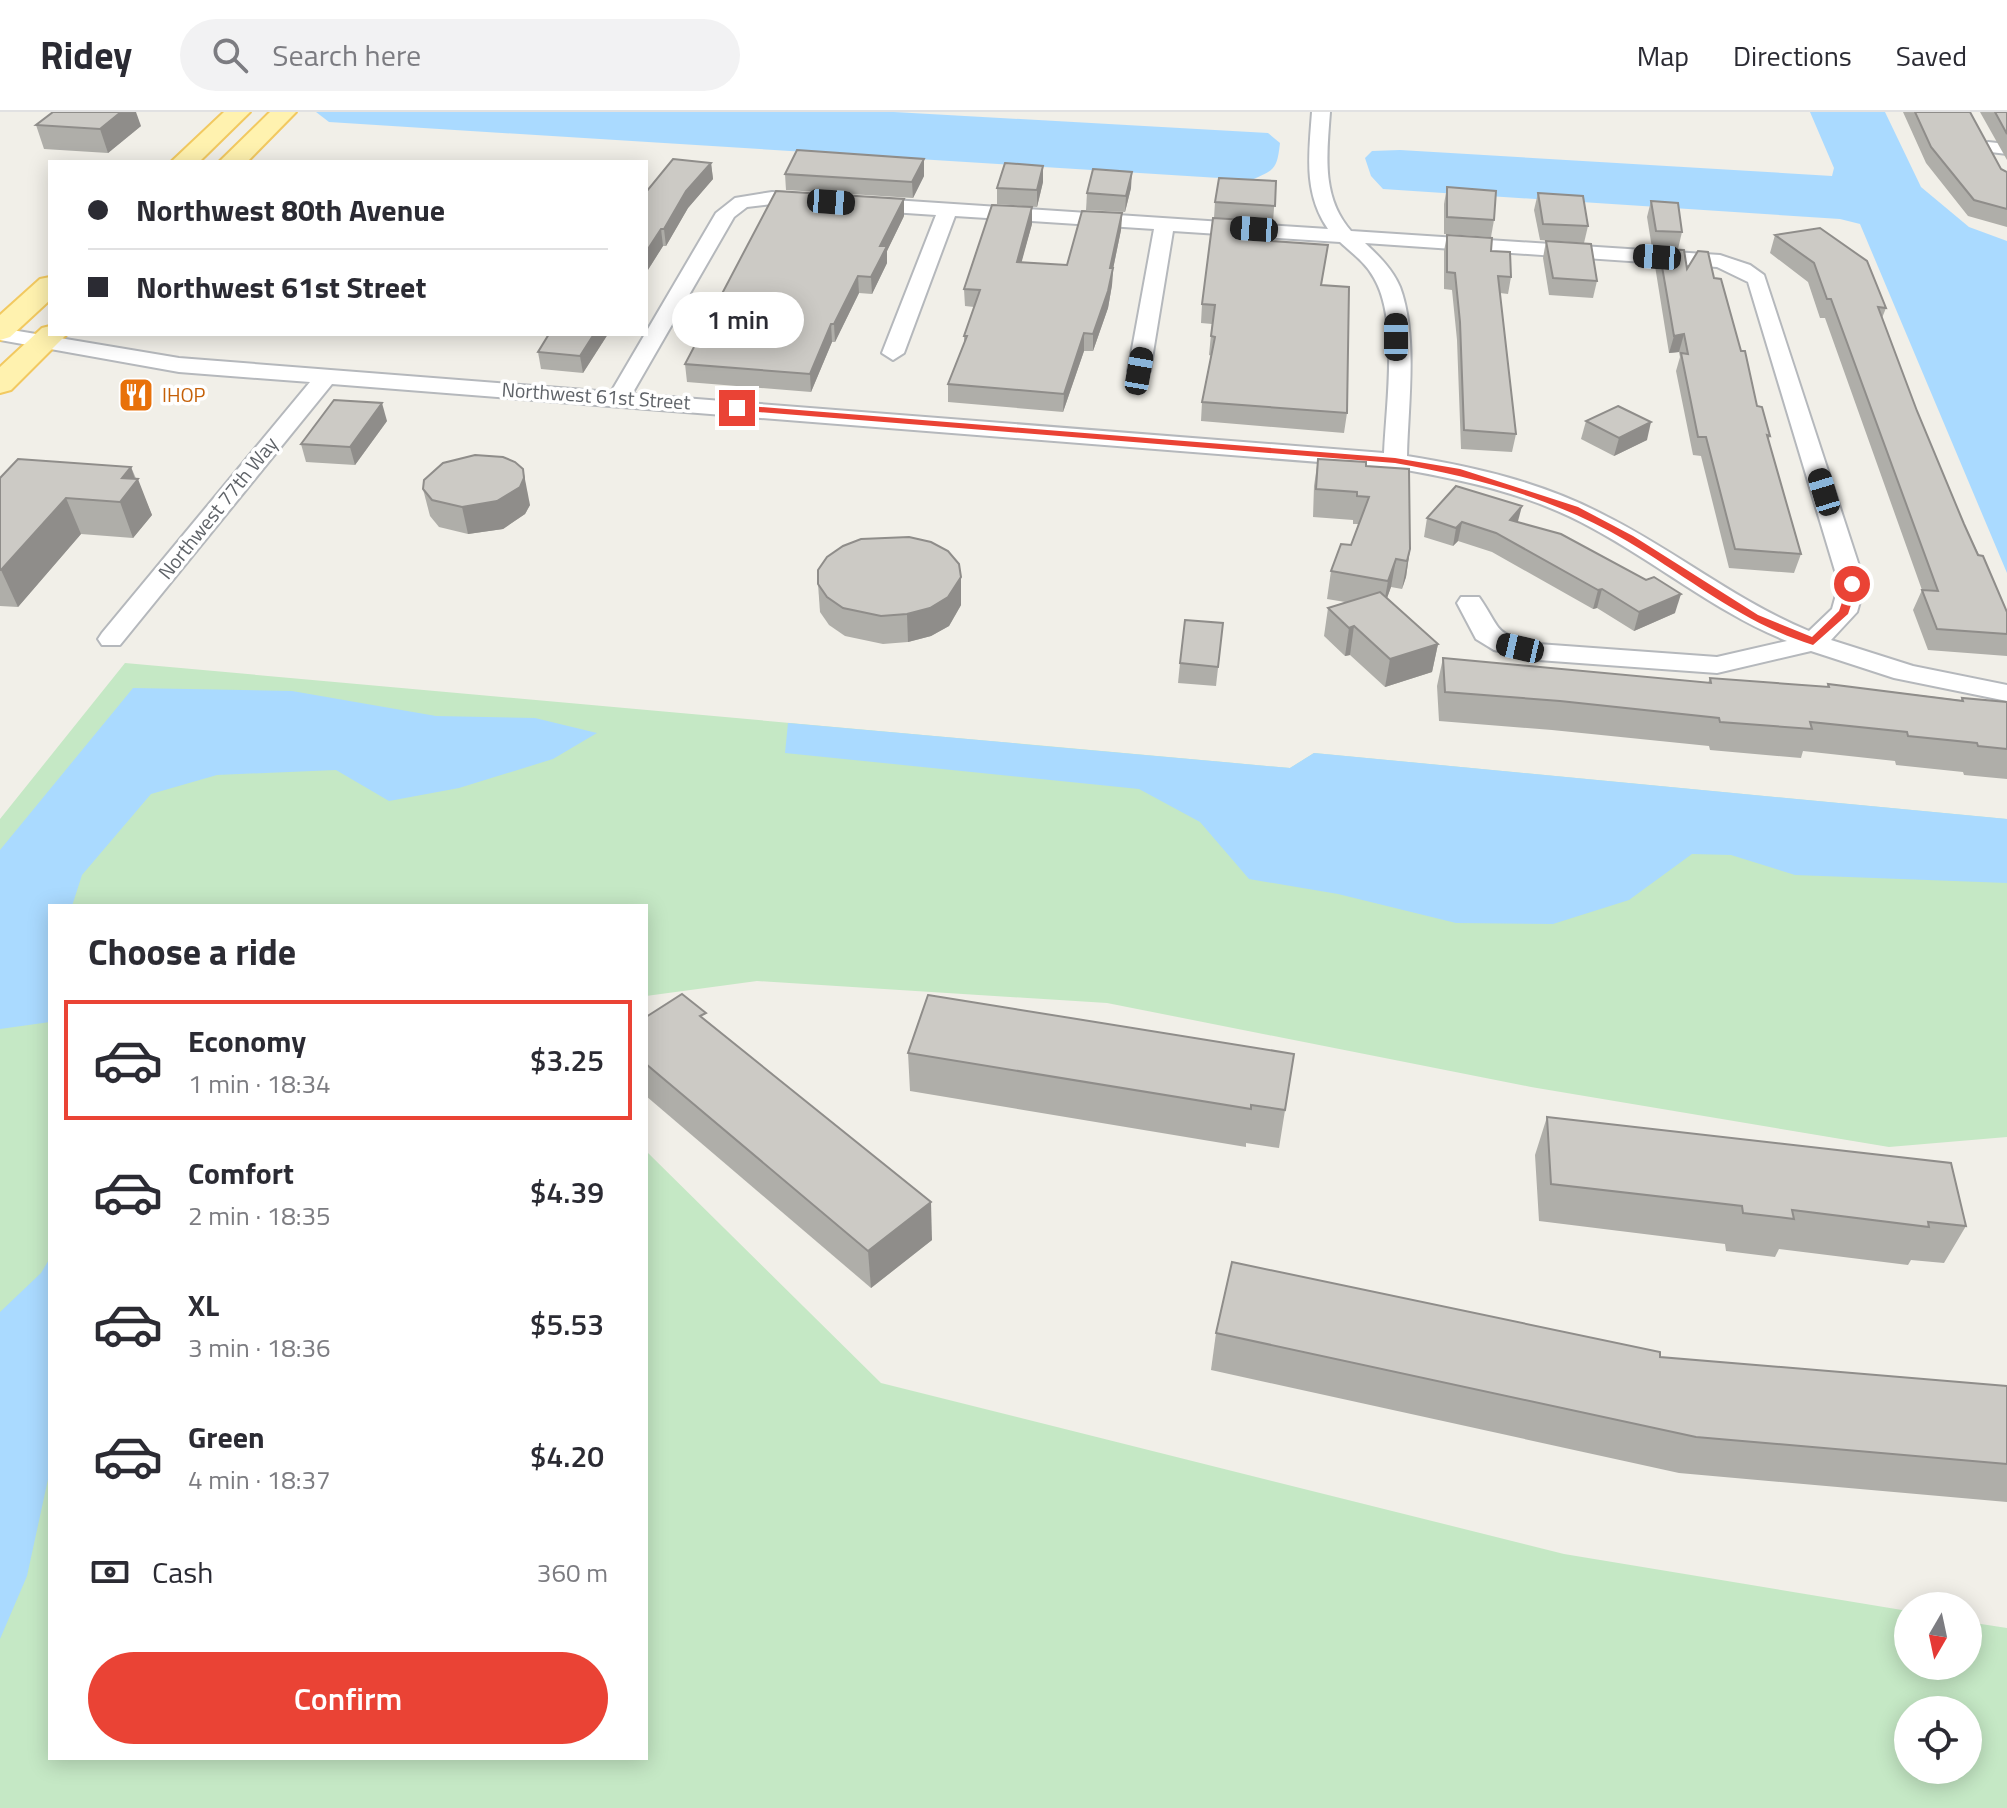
<!DOCTYPE html>
<meta charset="utf-8">
<style>
body{margin:0;font-family:"Titillium Web",sans-serif;background:#f2f2f3;color:#2b2b33;height:100vh;display:flex;flex-direction:column;font-size:30px;white-space:nowrap}
*{box-sizing:border-box;margin:0}
p{font-size:26px;color:#7c7c81}
.icon{flex:none;width:44px;height:44px;fill:none;stroke:currentColor;stroke-width:2;stroke-linecap:round;stroke-linejoin:round}
.map{position:relative;flex:1;overflow:hidden}
.drawer{position:absolute;left:48px;top:792px;width:600px;height:856px;display:flex;flex-direction:column;background:#fff;border-radius:0px;box-shadow:0 4px 20px #0003}
.drawer>*{flex:none}
.hud{position:absolute;left:48px;top:48px;width:600px;height:176px;border-radius:0px;box-shadow:0 4px 20px #0003;display:grid;align-content:center;height:176px;padding:0 40px;background:#fff}
.needle{width:52px;rotate:189deg}
.buttons{position:absolute;left:1894px;top:1480px;display:grid;gap:16px}
.buttons a{display:grid;place-items:center;width:88px;height:88px;border-radius:50%;background:#fff;box-shadow:0 4px 20px #0003;font-size:40px}
.end{position:absolute;width:36px;height:36px;margin:-18px;border:10px solid #ea4335;background:#fff;box-shadow:0 0 0 4px #fff}
.from{border-radius:50%}
.bubble{position:absolute;height:56px;border-radius:28px;background:#fff;box-shadow:0 4px 20px #0003;font-size:26px;font-weight:600;line-height:56px;text-align:center}
.car{position:absolute;width:24px;height:48px;margin:-24px -12px;border-radius:10px;box-shadow:0 0 6px 2px #0007;background:linear-gradient(#222 24%,#8ab4d8 0 40%,#222 0 76%,#8ab4d8 0 86%,#222 0)}
.hud b{display:flex;align-items:center;gap:28px;height:76px;font-size:30px}
.hud b+b{border-top:2px solid #e1e1e2}
.hud i{width:20px;height:20px;background:#2b2b33}
ul{padding:0;list-style:none}
li{display:flex;align-items:center;gap:24px;height:120px;margin:0 16px 12px;padding:0 24px;border:4px solid transparent;border-radius:0px}
li div{flex:1}
li b{display:block;font-size:30px}
li em{font-style:normal;font-weight:600}
li.selected{border-color:#ea4335}
li>.icon{width:72px;height:72px;stroke-width:1.5}
h2{padding:0 40px;font-size:36px;line-height:96px}
.pay{display:flex;align-items:center;gap:20px;height:88px;padding:0 40px;font-size:30px}
.pay p{margin-inline-start:auto}
.primary-button{display:flex;gap:16px;margin-top:auto;padding:16px 40px}
.primary-button a{flex:1;height:92px;border-radius:48px;background:#ea4335;color:#fff;font-size:32px;font-weight:600;line-height:92px;text-align:center}
header{display:flex;align-items:center;gap:48px;box-sizing:border-box;height:112px;padding:0 40px;background:#fff;border-bottom:2px solid #e1e1e2}
header strong{font-size:38px}
nav{display:flex;gap:44px;margin-inline-start:auto;font-size:28px}
.search{width:560px;height:72px;background:#f2f2f3;display:flex;align-items:center;gap:20px;box-sizing:border-box;padding:0 28px;border-radius:44px;color:#7c7c81;font-size:30px}
.map>svg:first-child{display:block}
.green{fill:#c5e8c5;fill-rule:evenodd}
.water{fill:#aadaff}
.lines{fill:none;stroke-linecap:round;stroke-linejoin:round}
.street-casing{stroke:#b5b8bc;stroke-width:4}
.primary-casing{stroke:#f2c960;stroke-width:4}
.street{fill:#fff;fill-rule:evenodd}
.primary{fill:#fff2af;fill-rule:evenodd}
.wall{fill:#afaea9}
.shaded-wall{fill:#8f8d8a}
.building{fill:#cccac5;stroke:#8f8d8a;stroke-width:2}
.route{fill:#ea4335}
.labels{text-anchor:middle;stroke-width:7;stroke-linejoin:round;paint-order:stroke}
.far-food-label{font-size:20px;fill:#c56008;stroke:#fff;text-anchor:start}
.far-street-label{font-size:20px;fill:#5f6368;stroke:#fff}
</style>
<header>
<strong>Ridey</strong>
<div class="search"><svg class="icon" aria-label="search" viewBox="0 0 24 24"><circle cx="10" cy="10" r="6"/><path d="M15 15l6 6"/></svg>Search here</div>
<nav><a>Map</a><a>Directions</a><a>Saved</a></nav>
</header>
<div class="map">
<svg width="2007" height="1696" viewBox="0 0 2007 1696">
<rect width="100%" height="100%" fill="#f1efe8"/>
<path class="green" d="M125,551L1290,656L1314,641L2007,707V1025L1889,1035L1531,975L1107,891L757,869L646,884V794H50V1646H646V1039L881,1271L1564,1442L1908,1499V1554H1968V1510L2007,1516V1696H0V707ZM1908,1598H1968V1658H1908Z"/>
<g class="water">
<path d="M316,0H894L1268,21L1280,31C1277,57 1275,58 1251,68L329,10Z"/>
<polygon points="1810,0 1885,0 1921,75 1969,115 2007,129 2007,461 1860,112 1840,107 1383,77 1371,64 1365,46 1372,39 1400,38 1832,64 1834,56"/>
<polygon points="133,576 292,579 436,604 535,606 597,621 553,647 459,676 389,689 336,658 217,663 151,682 82,763 72,794 50,794 50,910 0,917 0,738"/>
<polygon points="788,611 1290,656 1314,641 2007,707 2007,771 1795,763 1731,743 1692,742 1629,788 1553,812 1456,811 1338,782 1249,767 1200,710 1139,677 785,641"/>
<polygon points="50,1146 50,1358 27,1464 0,1527 0,1200 41,1161"/>
</g>
<g class="lines">
<defs>
<g id="street">
<path d="M1312,0H1330C1327,42 1321,85 1351,119L1720,143L1750,153L1764,163L1865,472L1857,500L1831,528L1913,554L2007,573V589L1894,566L1811,539L1717,561L1538,548L1494,538L1476,527L1457,491L1461,485H1479C1503,520 1492,521 1538,532L1717,545L1787,529C1717,501 1659,452 1592,416C1531,382 1464,368 1395,356L332,272L120,533H102L98,527L102,521L310,270L179,260L0,228V216L179,246L611,280L716,101L735,86L772,80L1328,117C1303,81 1309,41 1312,0ZM772,92L936,103L882,241L893,248L904,241L955,104L1154,117L1128,259L1139,266L1150,259L1173,119L1340,130C1352,141 1366,151 1374,166C1399,209 1386,292 1384,341L632,282L734,105L747,95ZM1365,131L1717,155L1748,170L1839,472L1832,497L1809,519C1736,489 1676,439 1606,404C1544,371 1476,355 1407,344C1408,294 1418,223 1400,175C1393,158 1379,144 1365,131Z"/>
<polygon points="1988,30 2007,32 2007,42 1982,39 1979,35"/>
</g>
<g id="primary">
<polygon points="224,0 250,0 199,50 171,50"/>
<polygon points="270,0 296,0 247,50 219,50"/>
<polygon points="50,165 50,188 10,225 0,228 0,203 40,167"/>
<polygon points="50,214 50,222 67,222 11,278 0,281 0,255 42,216"/>
</g>
</defs>
<use href="#street" class="street-casing"/>
<use href="#primary" class="primary-casing"/>
<use href="#street" class="street"/>
<use href="#primary" class="primary"/>
</g>
<g class="wall">
<polygon points="1903,0 1970,0 2001,57 2007,60 2007,115 1968,104 1926,51"/>
<polygon points="1980,0 2007,0 2007,48"/>
<polygon points="36,13 141,14 108,41 44,37"/>
<polygon points="924,47 924,64 913,86 786,78 785,62"/>
<polygon points="711,51 713,67 688,96 666,134 663,134 646,161 646,80"/>
<polygon points="1276,69 1273,110 1214,106 1215,90"/>
<polygon points="1043,70 1037,95 997,92 997,76"/>
<polygon points="1447,75 1494,108 1491,125 1444,122 1444,92"/>
<polygon points="1131,76 1125,100 1086,98 1087,81"/>
<polygon points="1538,81 1588,114 1584,131 1540,128 1534,98"/>
<polygon points="1651,89 1682,120 1678,137 1652,136 1647,105"/>
<polygon points="1122,101 1121,118 1113,157 1112,173 1108,196 1093,239 1084,239 1063,300 948,290 948,272 964,232 964,224 974,195 965,194 964,177 1032,112 1021,150 1067,153"/>
<polygon points="904,104 887,139 887,151 872,182 859,181 835,230 832,230 811,280 687,270 685,252"/>
<polygon points="1447,123 1491,139 1511,165 1508,182 1500,181 1516,322 1512,340 1461,337 1457,228 1452,178 1444,177 1444,139"/>
<polygon points="1775,123 1886,196 1882,206 1917,299 1964,412 2007,500 2007,544 1928,538 1913,498 1922,478 1825,206 1820,206 1808,170 1770,141"/>
<polygon points="1272,129 1322,173 1347,301 1344,321 1201,309 1202,290 1212,244 1209,243 1212,212 1201,211 1202,192"/>
<polygon points="1546,129 1597,169 1593,186 1549,183 1543,146"/>
<polygon points="1659,137 1687,157 1714,166 1741,239 1757,294 1770,324 1768,329 1801,442 1794,461 1729,456 1701,344 1693,343 1676,259 1680,245 1679,240 1669,241 1655,154"/>
<polygon points="608,222 583,261 541,257 538,240"/>
<polygon points="387,309 355,353 306,350 301,332"/>
<polygon points="1586,309 1647,328 1614,344 1581,327"/>
<polygon points="1318,347 1366,354 1410,437 1406,465 1402,477 1391,475 1387,486 1438,532 1432,560 1385,575 1350,543 1345,544 1324,524 1328,496 1345,490 1327,487 1331,459 1351,433 1359,412 1353,412 1353,408 1313,405 1314,374"/>
<polygon points="131,355 152,403 133,426 81,422 18,495 0,494 0,366"/>
<polygon points="423,377 530,393 525,402 503,417 468,422 439,415 430,404"/>
<polygon points="1427,406 1518,410 1675,501 1634,519 1597,496 1593,497 1492,440 1458,429 1453,434 1424,425"/>
<polygon points="961,465 961,493 949,514 931,524 908,530 883,532 845,524 829,513 820,500 818,472"/>
<polygon points="1223,511 1216,574 1178,571 1180,551"/>
<polygon points="1443,546 1708,571 1710,566 1827,575 1828,572 1961,588 1962,586 2007,590 2007,667 1964,663 1963,660 1896,653 1895,649 1803,639 1801,646 1710,638 1709,634 1552,618 1439,609 1437,574"/>
<polygon points="646,905 707,910 932,1128 871,1176 646,984"/>
<polygon points="908,941 1294,942 1279,1036 1246,1031 1246,1035 910,979"/>
<polygon points="1547,1005 1966,1114 1944,1151 1911,1148 1908,1153 1779,1137 1775,1145 1726,1139 1725,1132 1539,1109 1535,1043"/>
<polygon points="1216,1221 1660,1245 2007,1274 2007,1390 1679,1361 1211,1258"/>
</g>
<g class="shaded-wall">
<polygon points="121,0 136,0 141,14 108,41 100,17"/>
<polygon points="924,47 924,64 913,86 912,70"/>
<polygon points="711,51 713,67 688,96 666,134 664,117 686,79"/>
<polygon points="1043,54 1043,70 1037,95 1037,78"/>
<polygon points="1132,60 1131,76 1125,100 1126,84"/>
<polygon points="904,87 904,104 887,139 887,151 872,182 871,165 880,134"/>
<polygon points="1032,95 1032,112 1017,167 1017,150"/>
<polygon points="1122,101 1121,118 1113,157 1112,173 1108,196 1093,239 1093,222"/>
<polygon points="661,117 663,134 646,161 646,140"/>
<polygon points="858,164 859,181 835,230 834,212"/>
<polygon points="831,212 832,230 811,280 810,262"/>
<polygon points="1084,221 1084,239 1063,300 1064,282"/>
<polygon points="594,222 608,222 583,261 580,244"/>
<polygon points="1684,222 1679,240 1669,241 1674,224"/>
<polygon points="382,291 387,309 355,353 350,335"/>
<polygon points="1651,310 1647,328 1614,344 1619,326"/>
<polygon points="131,355 136,370 138,367 152,403 133,426 120,390 122,366"/>
<polygon points="523,357 530,393 525,402 503,417 468,422 462,395"/>
<polygon points="66,386 81,422 18,495 1,458"/>
<polygon points="1522,394 1517,413 1510,408"/>
<polygon points="1462,410 1458,429 1453,434 1456,416"/>
<polygon points="1410,437 1406,465 1402,477 1407,449"/>
<polygon points="1396,447 1391,475 1383,497 1388,469"/>
<polygon points="961,465 961,493 949,514 931,524 908,530 907,502"/>
<polygon points="1602,477 1597,496 1593,497 1598,478"/>
<polygon points="1681,482 1675,501 1634,519 1639,500"/>
<polygon points="1354,514 1350,543 1345,544 1349,516"/>
<polygon points="1438,532 1432,560 1385,575 1390,547"/>
<polygon points="931,1090 932,1128 871,1176 868,1139"/>
</g>
<g class="building">
<polygon points="53,0 121,0 100,17 36,13"/>
<polygon points="1915,0 1970,0 2001,57 2007,60 2007,97 1974,88 1931,35"/>
<polygon points="1995,0 2007,0 2007,22"/>
<polygon points="797,38 924,47 912,70 785,62"/>
<polygon points="673,47 711,51 686,79 664,117 661,117 646,140 646,80"/>
<polygon points="1005,51 1043,54 1037,78 997,76"/>
<polygon points="1093,57 1132,60 1126,84 1087,81"/>
<polygon points="1219,66 1276,69 1275,94 1215,90"/>
<polygon points="1447,75 1496,79 1494,108 1447,105"/>
<polygon points="776,79 904,87 880,134 887,134 871,165 858,164 834,212 831,212 810,262 685,252"/>
<polygon points="1538,81 1583,84 1588,114 1543,112"/>
<polygon points="1651,89 1678,91 1682,120 1656,119"/>
<polygon points="992,93 1032,95 1017,150 1067,153 1082,99 1122,101 1110,156 1113,156 1108,179 1093,222 1084,221 1064,282 948,272 967,224 964,224 980,178 964,177"/>
<polygon points="1213,106 1274,110 1272,129 1328,133 1321,173 1349,175 1347,301 1202,290 1215,225 1211,224 1215,193 1202,192"/>
<polygon points="1820,116 1867,149 1886,196 1878,195 1917,299 1964,412 1978,443 1983,444 2007,500 2007,522 1937,517 1922,478 1938,479 1831,187 1827,187 1814,151 1775,123"/>
<polygon points="1447,123 1492,126 1491,139 1510,140 1511,165 1498,164 1516,322 1464,318 1460,210 1455,161 1447,160"/>
<polygon points="1546,129 1591,132 1597,169 1553,166"/>
<polygon points="1659,137 1684,138 1687,157 1698,139 1708,140 1714,166 1721,167 1741,239 1745,239 1757,294 1762,295 1770,324 1767,323 1801,442 1735,437 1706,325 1698,325 1681,241 1688,242 1684,222 1674,224"/>
<polygon points="549,222 594,222 580,244 538,240"/>
<polygon points="334,288 382,291 350,335 301,332"/>
<polygon points="1618,294 1651,310 1619,326 1586,309"/>
<polygon points="475,343 503,345 515,350 523,357 524,366 520,375 497,389 462,395 432,388 423,377 424,368 443,351"/>
<polygon points="18,347 131,355 122,366 138,367 120,390 66,386 1,458 0,458 0,366"/>
<polygon points="1318,347 1366,350 1366,354 1409,357 1410,437 1407,449 1396,447 1388,469 1331,459 1341,432 1351,433 1369,385 1357,384 1357,380 1316,377"/>
<polygon points="1456,374 1522,394 1510,408 1561,422 1646,468 1654,465 1681,482 1639,500 1602,477 1598,478 1496,421 1462,410 1456,416 1427,406"/>
<polygon points="909,425 931,430 948,439 959,452 961,465 948,485 930,496 907,502 881,504 843,496 827,485 818,472 818,458 827,445 843,434 861,427"/>
<polygon points="1380,480 1438,532 1390,547 1354,514 1349,516 1328,496"/>
<polygon points="1185,508 1223,511 1218,555 1180,551"/>
<polygon points="1443,546 1711,571 1710,566 1829,575 1828,572 1963,589 1962,586 2007,590 2007,637 1978,634 1977,631 1908,624 1907,620 1810,610 1812,617 1720,610 1719,606 1560,589 1445,580"/>
<polygon points="682,882 706,901 700,904 931,1090 868,1139 646,952 646,905"/>
<polygon points="928,883 1294,942 1285,998 1251,993 1251,997 908,941"/>
<polygon points="1547,1005 1951,1051 1966,1114 1928,1110 1929,1115 1792,1098 1794,1107 1743,1101 1742,1094 1551,1072"/>
<polygon points="1232,1150 1660,1240 1660,1245 2007,1274 2007,1352 1696,1325 1216,1221"/>
</g>
<path class="route" d="M737,293L1395,346L1460,357L1578,395L1633,424L1758,503L1812,525L1839,499L1849,470L1858,472L1848,502L1813,533C1744,512 1688,465 1627,429C1556,387 1475,365 1395,351L734,298Z"/>
<defs>
<symbol id="restaurant-square" viewBox="-11 -11 22 22"><rect x="-9" y="-9" width="18" height="18" rx="4" fill="#e8710a" stroke="#fff"/><path d="M-5-6h1v4h1v-4h1v4h1v-4h1v5L-1.5 .5V6h-2V.5L-5-1ZM5-6V6H3V1.5H1.5Q1.5-4 5-6Z" fill="#fff"/></symbol>
</defs>
<g fill-rule="evenodd">
<use href="#restaurant-square" x="116" y="263" width="40" height="40"/>
</g>
<g class="labels">
<g class="far-food-label">
<text x="162" y="290">IHOP</text>
</g>
<g class="far-street-label">
<text transform="translate(596 284) rotate(4)" y="7">Northwest 61st Street</text>
<text transform="translate(218 396) rotate(-51)" y="7">Northwest 77th Way</text>
</g>
</g>
</svg>
<div class="buttons">
<a><svg class="needle" viewBox="-14 -14 28 28"><path d="M0-13l5 13h-10z" fill="#e53935"/><path d="M0 13l5-13h-10z" fill="#7c7c81"/></svg></a>
<a><svg class="icon" aria-label="locate" viewBox="0 0 24 24"><circle cx="12" cy="12" r="6"/><path d="M12 2v4M12 18v4M2 12h4M18 12h4"/></svg></a>
</div>
<i class="end from" style="left:1852px;top:472px"></i>
<i class="end" style="left:737px;top:296px"></i>
<div class="bubble" style="left:672px;top:180px;width:132px">1 min</div>
<i class="car" style="left:831px;top:90px;rotate:94deg"></i>
<i class="car" style="left:1254px;top:117px;rotate:274deg"></i>
<i class="car" style="left:1657px;top:145px;rotate:274deg"></i>
<i class="car" style="left:1396px;top:225px;rotate:0deg"></i>
<i class="car" style="left:1139px;top:259px;rotate:10deg"></i>
<i class="car" style="left:1824px;top:380px;rotate:343deg"></i>
<i class="car" style="left:1520px;top:536px;rotate:283deg"></i>
<div class="hud">
<b><i class="from"></i>Northwest 80th Avenue</b>
<b><i></i>Northwest 61st Street</b>
</div>
<section class="drawer">
<h2>Choose a ride</h2>
<ul>
<li class="selected"><svg class="icon" aria-label="car" viewBox="0 0 24 24"><path d="M5 17H2v-5l4-1 3-4h7l3 4 3 1v5h-3M9 17h6M6 11h13"/><circle cx="7" cy="17" r="2"/><circle cx="17" cy="17" r="2"/></svg><div><b>Economy</b><p>1 min · 18:34</p></div><em>$3.25</em></li>
<li><svg class="icon" aria-label="car" viewBox="0 0 24 24"><path d="M5 17H2v-5l4-1 3-4h7l3 4 3 1v5h-3M9 17h6M6 11h13"/><circle cx="7" cy="17" r="2"/><circle cx="17" cy="17" r="2"/></svg><div><b>Comfort</b><p>2 min · 18:35</p></div><em>$4.39</em></li>
<li><svg class="icon" aria-label="car" viewBox="0 0 24 24"><path d="M5 17H2v-5l4-1 3-4h7l3 4 3 1v5h-3M9 17h6M6 11h13"/><circle cx="7" cy="17" r="2"/><circle cx="17" cy="17" r="2"/></svg><div><b>XL</b><p>3 min · 18:36</p></div><em>$5.53</em></li>
<li><svg class="icon" aria-label="car" viewBox="0 0 24 24"><path d="M5 17H2v-5l4-1 3-4h7l3 4 3 1v5h-3M9 17h6M6 11h13"/><circle cx="7" cy="17" r="2"/><circle cx="17" cy="17" r="2"/></svg><div><b>Green</b><p>4 min · 18:37</p></div><em>$4.20</em></li>
</ul>
<div class="pay"><svg class="icon" aria-label="cash" viewBox="0 0 24 24"><path d="M3 7h18v10H3z"/><circle cx="12" cy="12" r="2"/></svg>Cash<p>360 m</p></div>
<div class="primary-button"><a>Confirm</a></div>
</section>
</div>
